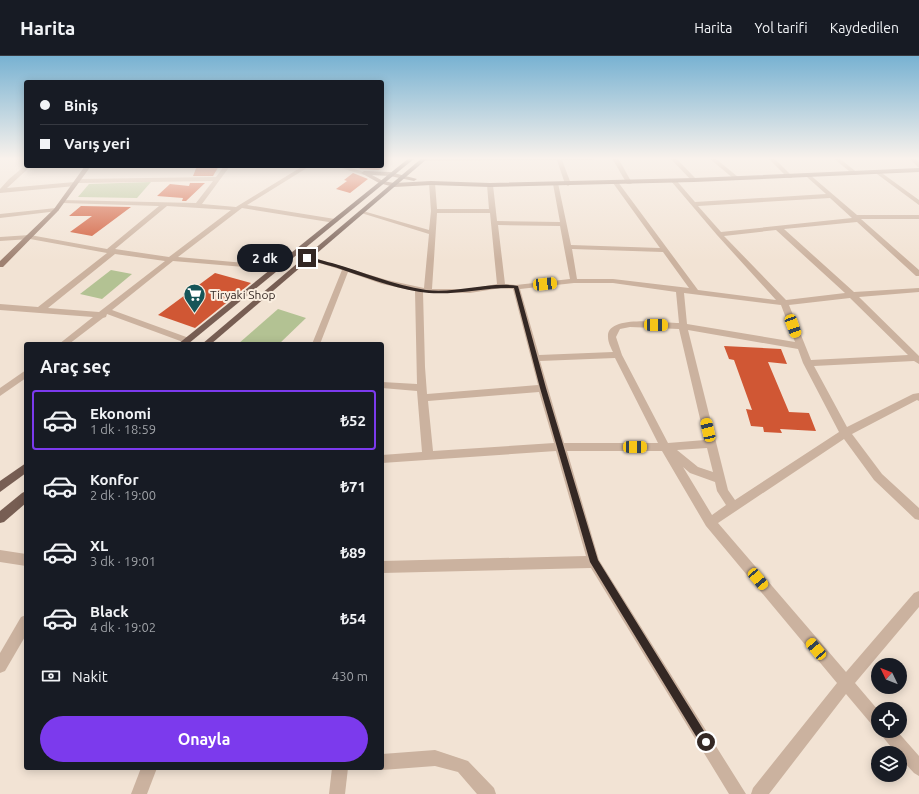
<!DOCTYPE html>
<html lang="tr">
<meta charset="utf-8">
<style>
body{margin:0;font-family:Ubuntu,sans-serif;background:#20242c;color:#f1f3f6;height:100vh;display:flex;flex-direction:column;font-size:15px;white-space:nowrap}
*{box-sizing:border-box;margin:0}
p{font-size:13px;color:#9ea1a6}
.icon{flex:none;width:22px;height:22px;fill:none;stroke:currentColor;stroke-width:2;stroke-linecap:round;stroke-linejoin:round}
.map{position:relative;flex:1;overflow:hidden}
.panel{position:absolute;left:24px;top:286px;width:360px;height:428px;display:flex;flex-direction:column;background:#171b24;border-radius:4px;box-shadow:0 2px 10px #0003}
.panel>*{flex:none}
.hud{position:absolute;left:24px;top:24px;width:360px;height:88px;border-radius:4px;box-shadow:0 2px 10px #0003;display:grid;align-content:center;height:88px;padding:0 16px;background:#171b24}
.needle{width:26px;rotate:313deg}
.fabs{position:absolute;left:871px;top:602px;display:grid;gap:8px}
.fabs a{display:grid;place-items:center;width:36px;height:36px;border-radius:50%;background:#171b24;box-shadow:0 2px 10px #0003;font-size:20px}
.end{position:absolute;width:18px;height:18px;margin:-9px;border:5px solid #342824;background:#fff;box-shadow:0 0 0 2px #fff}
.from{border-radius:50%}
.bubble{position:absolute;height:28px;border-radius:14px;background:#171b24;box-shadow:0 2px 10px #0003;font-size:13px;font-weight:700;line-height:28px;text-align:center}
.car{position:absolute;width:12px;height:24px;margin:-12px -6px;border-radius:5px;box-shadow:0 0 3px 1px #0007;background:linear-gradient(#f5c518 24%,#345 0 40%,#f5c518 0 76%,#345 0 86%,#f5c518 0)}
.hud b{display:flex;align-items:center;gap:14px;height:38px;font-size:15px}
.hud b+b{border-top:1px solid #363941}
.hud i{width:10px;height:10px;background:#f1f3f6}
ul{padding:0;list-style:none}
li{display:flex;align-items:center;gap:12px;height:60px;margin:0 8px 6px;padding:0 8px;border:2px solid transparent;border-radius:4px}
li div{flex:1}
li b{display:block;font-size:15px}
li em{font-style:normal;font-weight:700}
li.current{border-color:#7c3aed}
li>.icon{width:36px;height:36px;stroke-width:1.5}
h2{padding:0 16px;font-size:18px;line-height:48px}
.pay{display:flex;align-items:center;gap:10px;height:44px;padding:0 16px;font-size:15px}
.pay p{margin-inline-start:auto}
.cta{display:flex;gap:8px;margin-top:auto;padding:8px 16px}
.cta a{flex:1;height:46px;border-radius:24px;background:#7c3aed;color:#fff;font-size:16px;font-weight:700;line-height:46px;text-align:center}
header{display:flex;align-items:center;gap:24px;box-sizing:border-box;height:56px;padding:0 20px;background:#171b24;border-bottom:1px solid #363941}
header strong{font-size:19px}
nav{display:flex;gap:22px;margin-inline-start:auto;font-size:14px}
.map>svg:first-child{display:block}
.green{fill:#b3c293}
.building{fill:#d05734}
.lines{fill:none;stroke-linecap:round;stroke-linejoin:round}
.street{fill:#cbb29f;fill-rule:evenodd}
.secondary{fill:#9e8171;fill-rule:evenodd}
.primary{fill:#775e53;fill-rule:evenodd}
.route{fill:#342824}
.labels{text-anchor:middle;stroke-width:4;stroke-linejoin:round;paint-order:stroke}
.far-poi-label{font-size:12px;fill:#342824;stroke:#faeee0;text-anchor:start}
</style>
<header>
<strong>Harita</strong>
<nav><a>Harita</a><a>Yol tarifi</a><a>Kaydedilen</a></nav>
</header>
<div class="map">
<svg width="919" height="738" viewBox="0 0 919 738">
<rect width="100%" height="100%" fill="#f2e3d4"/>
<g class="green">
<polygon points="151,126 137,142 78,141 89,128"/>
<polygon points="111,214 132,218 102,243 80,238"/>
<polygon points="278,253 306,262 279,288 238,288"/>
</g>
<g class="building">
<polygon points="197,110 219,110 213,120 193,120"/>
<polygon points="363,110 384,110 379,114 359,113"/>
<polygon points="353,117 368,123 350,137 336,133 347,125 344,124"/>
<polygon points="190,127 205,127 186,145 182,145 183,142 157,140 170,128 189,130"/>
<polygon points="81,150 131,151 92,180 70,176 92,160 69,160"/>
<polygon points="215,217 251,227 195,272 158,259"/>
<polygon points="724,290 781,293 787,308 768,306 789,356 809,357 816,375 780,373 782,377 764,376 763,371 751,370 746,353 752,354 734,304 729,303"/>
</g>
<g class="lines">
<g class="street">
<polygon points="422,102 596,102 593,104 562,104 571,128 568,130 565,128 557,104 420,105 419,104"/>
<polygon points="612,102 618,102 632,127 631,128 627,128"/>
<polygon points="670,102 676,102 696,123 696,125 692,125"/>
<polygon points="709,102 715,102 738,121 738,123 734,123"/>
<polygon points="768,102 774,102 792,120 792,122 788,122"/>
<polygon points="833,102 839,102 859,118 854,119"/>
<polygon points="909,102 915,102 919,106 919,112"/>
<path d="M26,109L31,110L7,132L75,126V124L77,123L216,121L224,110H230L202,148L236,151L303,110H310L247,149L335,163L338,165L335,167L242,152L178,201L278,210H281V214L173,205L112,254L189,282L190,284L189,286H183L107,258L106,261L103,262L69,288H59L93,261L0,254V248L38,251L107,197L30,183L0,185V181L30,179L107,193L159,150L63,147L61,146V144L196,147L213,125L77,127V129L75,130L0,137V133L9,123ZM167,150L231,154L169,201L115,193ZM115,198L165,205L99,256L48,252Z"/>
<polygon points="335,110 345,110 367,117 364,119"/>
<polygon points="879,115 919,144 919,149 877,118 877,116"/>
<path d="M809,118L857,159H919V163H861L919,214V220H916L857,166L784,173L854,236L919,232V236L859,241L919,300V308L914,305L814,310L847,371L913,338L919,337V345L917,344L852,378L882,418L919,452V464L915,463L874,424L844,383L718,467L846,616L914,537L919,535V551L855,627L878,654V672L873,670L846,638L769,738H751L753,732L837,627L706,470L662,395H567L599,504L746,738H729L591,512L382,517V505L586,500L556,395L382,407V399L422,396L417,335L382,332V326L417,328L415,235L382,228L348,216L320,288H312L342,214L303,202L307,200L387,224L424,232L429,178L358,156L363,155L429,174L431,155L429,127L432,125L435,127L437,153H489L487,129L490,127L493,129L497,165L560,166L553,128L558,127L571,189L660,192L613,127L616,125L618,126L698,234L776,244L717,179L671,125L676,124L695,146L826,138L807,121V119ZM830,142L852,162L721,176L698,150ZM437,157H490L497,228L470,233H432ZM498,169L560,170L570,223L516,229L505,228ZM776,174L845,237L786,244L724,180ZM572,193L663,196L689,232L613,223H577ZM574,227H613L676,236L679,267C665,267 606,258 608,281C608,286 611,292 613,296L539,299L520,233ZM501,232L513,233L538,329L427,338L425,311L423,236L470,237ZM684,237L781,249L795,286L687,268ZM850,242L908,299L811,304L789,249ZM630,271L679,273L705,384L668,387L622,299L616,281L620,273ZM688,274L798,293L803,307L839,376L735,444L728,434ZM615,302L658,387H564L540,305ZM539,336L554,387L433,395L428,345ZM707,392L713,416L698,411L677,394ZM683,411L690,417L715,426L717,435L726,449L712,459Z"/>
<polygon points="56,152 59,154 58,155 0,162 0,158"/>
<polygon points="26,314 26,322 0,340 0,332"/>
<polygon points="0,494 26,498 26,510 0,506"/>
<polygon points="26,559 26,579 5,615 0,617 0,597 21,561"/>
<polygon points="880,675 897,675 919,700 919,720 914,717 900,702 900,697 896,697 882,680"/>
<polygon points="435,694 468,705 494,732 496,738 477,738 458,716 435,710 382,714 378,712 382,712 382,698"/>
<polygon points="141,712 157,712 147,738 131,738"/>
<polygon points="332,712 348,712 345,738 329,738"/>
</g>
<g class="secondary">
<polygon points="85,110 91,110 58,155 3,211 0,211 0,205 54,153"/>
<polygon points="919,112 919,116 694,126 490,131 431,129 394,131 379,127 361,117 364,115 390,116 417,123 414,125 390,120 372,119 383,125 394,127 431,125 490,127 694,122"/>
</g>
<g class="primary">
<polygon points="409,102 415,102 188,288 178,288"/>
<polygon points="422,102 428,102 211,288 202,288"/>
<polygon points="26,407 26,417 0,436 0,425"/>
<polygon points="26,435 26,447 4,466 0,467 0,455 22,437"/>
</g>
</g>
<linearGradient id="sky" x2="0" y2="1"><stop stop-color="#78b2d2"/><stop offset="0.5" stop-color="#f9f2ec"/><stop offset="1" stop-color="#f9f2ec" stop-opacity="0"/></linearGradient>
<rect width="919" height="205" fill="url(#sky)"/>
<path class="route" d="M305,201C313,201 323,205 332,207C363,216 394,229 426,234C456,238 489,225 518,230L546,332L598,504L709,683L711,686L709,690L706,691L702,690L590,506L540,332L514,232C486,231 458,239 429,237C402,235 371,223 346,215C333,210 319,207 305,203Z"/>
<defs>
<symbol id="supermarket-pin" viewBox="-11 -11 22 30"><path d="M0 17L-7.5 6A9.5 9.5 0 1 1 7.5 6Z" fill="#165558" stroke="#faeee0"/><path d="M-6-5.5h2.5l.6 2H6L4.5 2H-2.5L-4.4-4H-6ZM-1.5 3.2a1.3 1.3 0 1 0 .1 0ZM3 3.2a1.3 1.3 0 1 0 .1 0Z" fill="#fff"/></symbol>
</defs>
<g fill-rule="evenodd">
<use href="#supermarket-pin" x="182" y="226" width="25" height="34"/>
</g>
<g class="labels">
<g class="far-poi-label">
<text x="210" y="243">Tiryaki Shop</text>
</g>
</g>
</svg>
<div class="fabs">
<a><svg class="needle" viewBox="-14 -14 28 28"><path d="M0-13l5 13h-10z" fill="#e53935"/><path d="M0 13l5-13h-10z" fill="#9ea1a6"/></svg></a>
<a><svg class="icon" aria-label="locate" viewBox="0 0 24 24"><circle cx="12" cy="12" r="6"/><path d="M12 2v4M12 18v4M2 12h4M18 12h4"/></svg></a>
<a><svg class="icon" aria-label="layers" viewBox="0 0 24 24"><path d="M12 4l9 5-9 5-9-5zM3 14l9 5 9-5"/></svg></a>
</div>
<i class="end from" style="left:706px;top:686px"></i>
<i class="end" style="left:307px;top:202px"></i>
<div class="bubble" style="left:237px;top:188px;width:56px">2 dk</div>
<i class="car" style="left:545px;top:228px;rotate:84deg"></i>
<i class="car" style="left:656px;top:269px;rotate:91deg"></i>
<i class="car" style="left:793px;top:270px;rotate:160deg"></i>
<i class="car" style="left:708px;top:374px;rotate:347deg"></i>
<i class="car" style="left:635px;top:391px;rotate:90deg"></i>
<i class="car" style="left:758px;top:523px;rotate:140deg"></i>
<i class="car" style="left:816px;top:593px;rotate:320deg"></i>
<div class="hud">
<b><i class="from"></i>Biniş</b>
<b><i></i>Varış yeri</b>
</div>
<section class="panel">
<h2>Araç seç</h2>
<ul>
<li class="current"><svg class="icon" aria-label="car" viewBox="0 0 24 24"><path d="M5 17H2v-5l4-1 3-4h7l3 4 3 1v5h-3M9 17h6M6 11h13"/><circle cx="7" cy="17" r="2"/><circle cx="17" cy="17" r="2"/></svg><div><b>Ekonomi</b><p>1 dk · 18:59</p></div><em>₺52</em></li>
<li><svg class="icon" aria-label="car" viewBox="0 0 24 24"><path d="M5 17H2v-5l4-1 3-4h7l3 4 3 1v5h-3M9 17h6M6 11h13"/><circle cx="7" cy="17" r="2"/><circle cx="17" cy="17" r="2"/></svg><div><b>Konfor</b><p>2 dk · 19:00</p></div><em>₺71</em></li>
<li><svg class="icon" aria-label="car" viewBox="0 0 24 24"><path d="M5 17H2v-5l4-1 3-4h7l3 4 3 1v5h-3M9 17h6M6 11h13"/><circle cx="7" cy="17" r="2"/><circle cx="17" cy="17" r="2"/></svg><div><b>XL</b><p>3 dk · 19:01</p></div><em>₺89</em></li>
<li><svg class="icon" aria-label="car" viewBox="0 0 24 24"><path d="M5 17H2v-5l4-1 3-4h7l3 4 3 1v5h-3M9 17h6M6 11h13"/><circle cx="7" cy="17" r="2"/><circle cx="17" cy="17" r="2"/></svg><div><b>Black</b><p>4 dk · 19:02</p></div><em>₺54</em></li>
</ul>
<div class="pay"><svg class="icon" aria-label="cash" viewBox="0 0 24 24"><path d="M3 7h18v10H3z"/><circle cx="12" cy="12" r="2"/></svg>Nakit<p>430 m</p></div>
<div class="cta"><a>Onayla</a></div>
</section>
</div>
